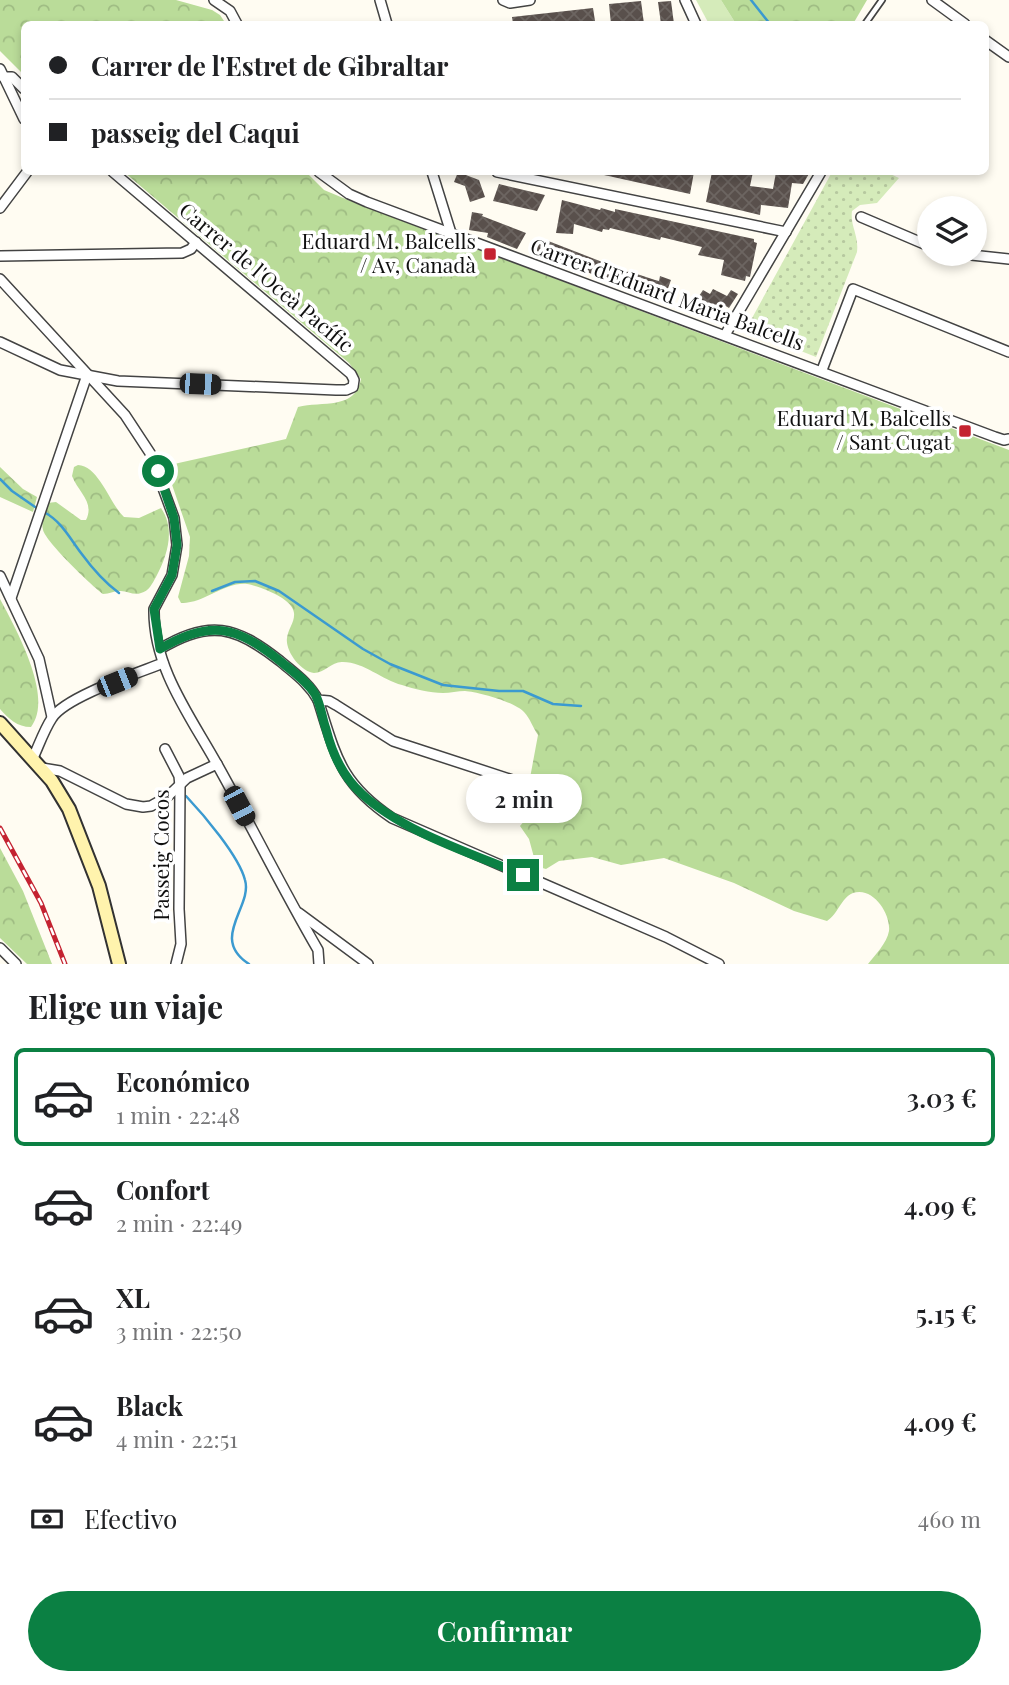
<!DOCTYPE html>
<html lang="es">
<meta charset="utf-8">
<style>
body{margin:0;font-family:"Playfair Display",serif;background:#f2f2f2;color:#202124;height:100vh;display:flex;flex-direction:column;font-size:26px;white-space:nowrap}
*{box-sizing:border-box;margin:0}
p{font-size:23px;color:#757577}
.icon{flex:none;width:38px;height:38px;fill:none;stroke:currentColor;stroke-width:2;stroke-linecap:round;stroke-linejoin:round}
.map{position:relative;height:964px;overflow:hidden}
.side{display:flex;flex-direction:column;background:#fff;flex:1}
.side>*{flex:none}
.hud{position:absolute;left:21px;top:21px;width:968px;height:154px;border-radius:10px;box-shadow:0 4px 10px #0003;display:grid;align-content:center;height:154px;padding:0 28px;background:#fff}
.controls{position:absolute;left:917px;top:196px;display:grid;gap:14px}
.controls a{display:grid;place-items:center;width:70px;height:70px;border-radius:50%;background:#fff;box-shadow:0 4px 10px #0003;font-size:35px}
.end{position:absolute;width:32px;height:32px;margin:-16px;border:9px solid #0b8043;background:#fff;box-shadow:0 0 0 4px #fff}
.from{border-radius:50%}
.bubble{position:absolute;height:49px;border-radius:24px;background:#fff;box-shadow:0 4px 10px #0003;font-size:23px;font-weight:600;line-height:49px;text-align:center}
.car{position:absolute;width:21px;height:42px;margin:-21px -10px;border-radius:9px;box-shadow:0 0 5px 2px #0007;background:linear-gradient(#222 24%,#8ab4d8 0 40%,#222 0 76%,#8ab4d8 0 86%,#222 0)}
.hud b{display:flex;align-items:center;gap:24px;height:66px;font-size:26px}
.hud b+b{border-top:2px solid #e0e0e0}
.hud i{width:18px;height:18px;background:#202124}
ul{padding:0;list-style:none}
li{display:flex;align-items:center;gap:21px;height:98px;margin:0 14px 10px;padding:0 14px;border:4px solid transparent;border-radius:10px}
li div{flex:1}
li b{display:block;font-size:26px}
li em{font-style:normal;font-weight:600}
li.active{border-color:#0b8043}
li>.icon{width:63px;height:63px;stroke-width:1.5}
h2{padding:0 28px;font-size:32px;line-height:84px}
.pay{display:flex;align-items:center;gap:18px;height:77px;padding:0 28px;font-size:26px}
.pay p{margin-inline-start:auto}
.button{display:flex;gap:14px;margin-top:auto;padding:14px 28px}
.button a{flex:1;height:80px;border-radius:42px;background:#0b8043;color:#fff;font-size:28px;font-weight:600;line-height:80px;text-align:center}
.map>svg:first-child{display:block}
.grass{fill:#d5ebba}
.forest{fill:url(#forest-crowns)}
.park{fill:url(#park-dots)}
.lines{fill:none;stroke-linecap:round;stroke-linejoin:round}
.stream{stroke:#3b9ad0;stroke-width:2.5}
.building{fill:url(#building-cross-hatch)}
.lane-casing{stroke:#434343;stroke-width:8}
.street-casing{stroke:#434343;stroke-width:12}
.secondary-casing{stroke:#323232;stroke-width:16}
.lane{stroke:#fff;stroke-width:4.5}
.street{stroke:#fff;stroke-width:9}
.secondary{stroke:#fff3ad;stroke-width:12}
.rail-casing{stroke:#c42331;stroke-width:5}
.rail{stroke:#fff;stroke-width:2.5;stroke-dasharray:8;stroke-linecap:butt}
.route{stroke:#0b8043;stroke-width:9}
.poi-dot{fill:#c42331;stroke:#fff;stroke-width:2.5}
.labels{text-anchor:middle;stroke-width:7;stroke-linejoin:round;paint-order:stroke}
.poi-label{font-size:21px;fill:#101010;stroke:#fff;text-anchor:end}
.street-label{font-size:21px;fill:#101010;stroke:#fff}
</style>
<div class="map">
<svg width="1009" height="964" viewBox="0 0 1009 964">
<defs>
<pattern id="forest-crowns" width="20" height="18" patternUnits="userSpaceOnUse" patternTransform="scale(1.75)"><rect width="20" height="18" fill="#badc99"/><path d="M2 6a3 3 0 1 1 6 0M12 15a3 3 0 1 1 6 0" fill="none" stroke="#9fbc83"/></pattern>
<pattern id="park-dots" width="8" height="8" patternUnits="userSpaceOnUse" patternTransform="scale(1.75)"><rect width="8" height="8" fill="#d5ebba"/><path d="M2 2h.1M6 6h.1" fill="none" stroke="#b6c89f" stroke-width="1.8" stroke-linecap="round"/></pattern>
<pattern id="building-cross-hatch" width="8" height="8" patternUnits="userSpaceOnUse" patternTransform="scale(1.75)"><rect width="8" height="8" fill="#59504c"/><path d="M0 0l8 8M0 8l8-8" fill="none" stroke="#6c6561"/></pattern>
</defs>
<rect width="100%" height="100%" fill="#fffcf2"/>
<polygon class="grass" points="696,0 721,0 736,24 709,24"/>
<g class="forest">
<polygon points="0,0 176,0 212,10 220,15 226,24 24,24 24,75 0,51"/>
<polygon points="721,0 867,0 853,24 736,24"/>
<path d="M124,172H306L324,190L360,205L1009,450V964H868C875,955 887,943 889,931C891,914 873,886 853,893C841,898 838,914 827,921L794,911L734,883L664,858L621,865L592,857L559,861L546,869L539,867L535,861L529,839L520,826L525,820L541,821L551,807L554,797L548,785L530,778L538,735C533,728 530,718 524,712C515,702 478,692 465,691C458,691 450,693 443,693C430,693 414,689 402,685C382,680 364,662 343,662C332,661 325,673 314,673C301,672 285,651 287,638C288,629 295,622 294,613C293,598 259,586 247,584C224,582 204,604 181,603L178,597L189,556L190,537L169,476L174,464L286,439L298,407C322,401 356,410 361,379L349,363Z"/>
<path d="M78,465C99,466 110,504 124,517L139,518L161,508C176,530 167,556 156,577C152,584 149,591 141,593C133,596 127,590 119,591C113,591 110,594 103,594C92,586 46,542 43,530C41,522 44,510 47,503L56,502L81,520H86C95,502 78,492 72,476L74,467Z"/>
<polygon points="0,467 23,489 37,497 33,512 0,497"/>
<path d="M0,599C15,627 55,698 31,727C17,727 9,719 0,709Z"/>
<polygon points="0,848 23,891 52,964 27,964 0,938"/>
</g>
<path class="park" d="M832,172H886L899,178L877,203L860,205L852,211C850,226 859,235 857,252L816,357L746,329Z"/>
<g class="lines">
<g class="stream">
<polyline points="751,0 770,24"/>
<polyline points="0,479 12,491 38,509"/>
<path d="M44,512C62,522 69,537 81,553C92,568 104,582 119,593"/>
<polyline points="212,591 235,582 255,581 279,591 363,649 390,664 443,685 499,691 523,691 553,704 581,706"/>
<path d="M186,796C203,814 239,856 245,880C253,907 209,938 249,964"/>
</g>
</g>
<g class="building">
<polygon points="641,1 644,24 611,24 609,4"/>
<polygon points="671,1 674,24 661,24 658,2"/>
<polygon points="593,8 595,21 562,24 513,24 512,17"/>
<polygon points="458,172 479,180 485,197 470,202 465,186 454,182"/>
<polygon points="605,172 694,172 690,194 604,175"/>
<polygon points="712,172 753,172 750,186 773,189 776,172 810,172 803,184 792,183 788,208 761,205 760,215 706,202"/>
<polygon points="499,184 545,195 537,211 493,201"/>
<polygon points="562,200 600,210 601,208 615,212 615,209 754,239 754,242 757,243 750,277 746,276 745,281 721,275 724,260 698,255 702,247 661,237 660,240 610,228 609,230 603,229 602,232 574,224 573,234 556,233"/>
<polygon points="472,212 483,214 482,216 526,233 517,249 487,237 488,233 469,230"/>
<polygon points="538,237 628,272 628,271 655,280 659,281 660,276 671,280 663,302 564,263 563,265 534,254"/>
<polygon points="713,289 727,296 731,290 738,294 729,308 724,305 717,313 705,304 701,310 693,305 703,290 710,294"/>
</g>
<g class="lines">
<defs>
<polyline id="lane" points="865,24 882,0"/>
<g id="street">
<polyline points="214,0 230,11 237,24"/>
<polyline points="380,0 387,24"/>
<polyline points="503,0 510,3 530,0"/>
<polyline points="685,0 696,24"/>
<polyline points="932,0 965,24"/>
<polyline points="985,40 1009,57"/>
<polyline points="0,69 24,119"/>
<polyline points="3,77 12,77 24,89"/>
<polyline points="319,172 349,194 367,202 995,437 1004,440 1009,439"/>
<polyline points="432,172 451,233"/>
<polyline points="497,172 786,232"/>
<polyline points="0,208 27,172"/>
<polyline points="861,217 929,246"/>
<polyline points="962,254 1009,259"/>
<polyline points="0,256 182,253 191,249 196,242"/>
<path d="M0,279L125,415L150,453L174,518L177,545L172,575L154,609C153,668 191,717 218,766C252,827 283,890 318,950L319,964"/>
<polyline points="725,335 821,172"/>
<polyline points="0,342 60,370 118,381 336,390 346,390 353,387 354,380 351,374 113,172"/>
<polyline points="822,370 853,289 1009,352"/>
<polyline points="0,576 39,659 52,717"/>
<polyline points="11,598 87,375"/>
<path d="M160,649C209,619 236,626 280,661C294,673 309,683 318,700L329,701L336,705L393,741L543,790"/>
<path d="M318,700C336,756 340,783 392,818L666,937L719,964"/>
<polyline points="165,749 179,776 180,786 179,909 181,944 176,964"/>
<path d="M33,758C39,745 44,730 52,718C65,697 138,673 163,663"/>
<polyline points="42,768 60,771 126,804 143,807 151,806 167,797 187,778 217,764"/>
<polyline points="299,913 368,964"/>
<polyline points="0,948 16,964"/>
</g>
<polyline id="secondary" points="0,723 52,781 69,809 99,886 119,964"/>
</defs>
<use href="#lane" class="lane-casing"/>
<use href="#street" class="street-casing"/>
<use href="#secondary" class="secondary-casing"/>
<use href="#lane" class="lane"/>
<use href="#street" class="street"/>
<use href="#secondary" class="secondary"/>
<defs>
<polyline id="rail" points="0,828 41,903 65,964"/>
</defs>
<use href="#rail" class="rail-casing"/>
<use href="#rail" class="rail"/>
</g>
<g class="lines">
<path class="route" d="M158,471L174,518L177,545L172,575L154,609L160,649C210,619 236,626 280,661C292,671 306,680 315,694C321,705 322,718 326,729C332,753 343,777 362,794C403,832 471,853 523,875"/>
</g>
<g class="poi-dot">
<rect x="483" y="247" width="14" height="14" rx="3.5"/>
<rect x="958" y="424" width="14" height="14" rx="3.5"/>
</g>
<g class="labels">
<g class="poi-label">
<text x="476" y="249">Eduard M. Balcells<tspan x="476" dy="24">/ Av, Canadà</tspan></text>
<text x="951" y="426">Eduard M. Balcells<tspan x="951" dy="24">/ Sant Cugat</tspan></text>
</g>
<g class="street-label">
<text transform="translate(266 278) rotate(40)" y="7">Carrer de l'Oceà Pacífic</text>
<text transform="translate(667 295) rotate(20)" y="7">Carrer d'Eduard Maria Balcells</text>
<text transform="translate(162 855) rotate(-90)" y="7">Passeig Cocos</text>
</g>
</g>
</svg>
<div class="controls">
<a><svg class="icon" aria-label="layers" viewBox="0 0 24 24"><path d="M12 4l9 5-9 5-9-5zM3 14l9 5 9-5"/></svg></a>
</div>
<i class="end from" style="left:158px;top:471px"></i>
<i class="end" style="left:523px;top:875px"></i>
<div class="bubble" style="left:466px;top:774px;width:116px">2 min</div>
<i class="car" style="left:200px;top:384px;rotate:92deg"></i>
<i class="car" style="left:117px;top:682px;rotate:68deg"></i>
<i class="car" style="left:239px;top:806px;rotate:152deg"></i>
<div class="hud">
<b><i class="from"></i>Carrer de l'Estret de Gibraltar</b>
<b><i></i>passeig del Caqui</b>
</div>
</div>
<section class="side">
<h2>Elige un viaje</h2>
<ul>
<li class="active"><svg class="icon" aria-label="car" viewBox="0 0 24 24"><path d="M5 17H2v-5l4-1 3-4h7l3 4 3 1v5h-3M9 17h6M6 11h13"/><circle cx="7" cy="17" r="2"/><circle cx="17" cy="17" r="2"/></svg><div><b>Económico</b><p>1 min · 22:48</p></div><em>3.03 €</em></li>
<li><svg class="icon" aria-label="car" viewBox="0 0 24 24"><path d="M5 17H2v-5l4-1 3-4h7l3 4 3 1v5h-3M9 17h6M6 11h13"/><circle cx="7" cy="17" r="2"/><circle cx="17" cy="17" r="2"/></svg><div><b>Confort</b><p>2 min · 22:49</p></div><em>4.09 €</em></li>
<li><svg class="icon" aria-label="car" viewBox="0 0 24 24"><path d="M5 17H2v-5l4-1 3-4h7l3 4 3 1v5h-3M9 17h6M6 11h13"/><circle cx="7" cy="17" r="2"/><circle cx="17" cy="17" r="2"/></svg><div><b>XL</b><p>3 min · 22:50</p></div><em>5.15 €</em></li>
<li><svg class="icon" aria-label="car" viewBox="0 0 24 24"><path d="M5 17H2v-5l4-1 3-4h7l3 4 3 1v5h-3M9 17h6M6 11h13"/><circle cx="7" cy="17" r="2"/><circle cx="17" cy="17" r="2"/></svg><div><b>Black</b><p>4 min · 22:51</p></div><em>4.09 €</em></li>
</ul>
<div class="pay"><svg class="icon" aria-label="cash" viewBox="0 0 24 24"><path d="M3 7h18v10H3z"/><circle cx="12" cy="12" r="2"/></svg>Efectivo<p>460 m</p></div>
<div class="button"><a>Confirmar</a></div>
</section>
